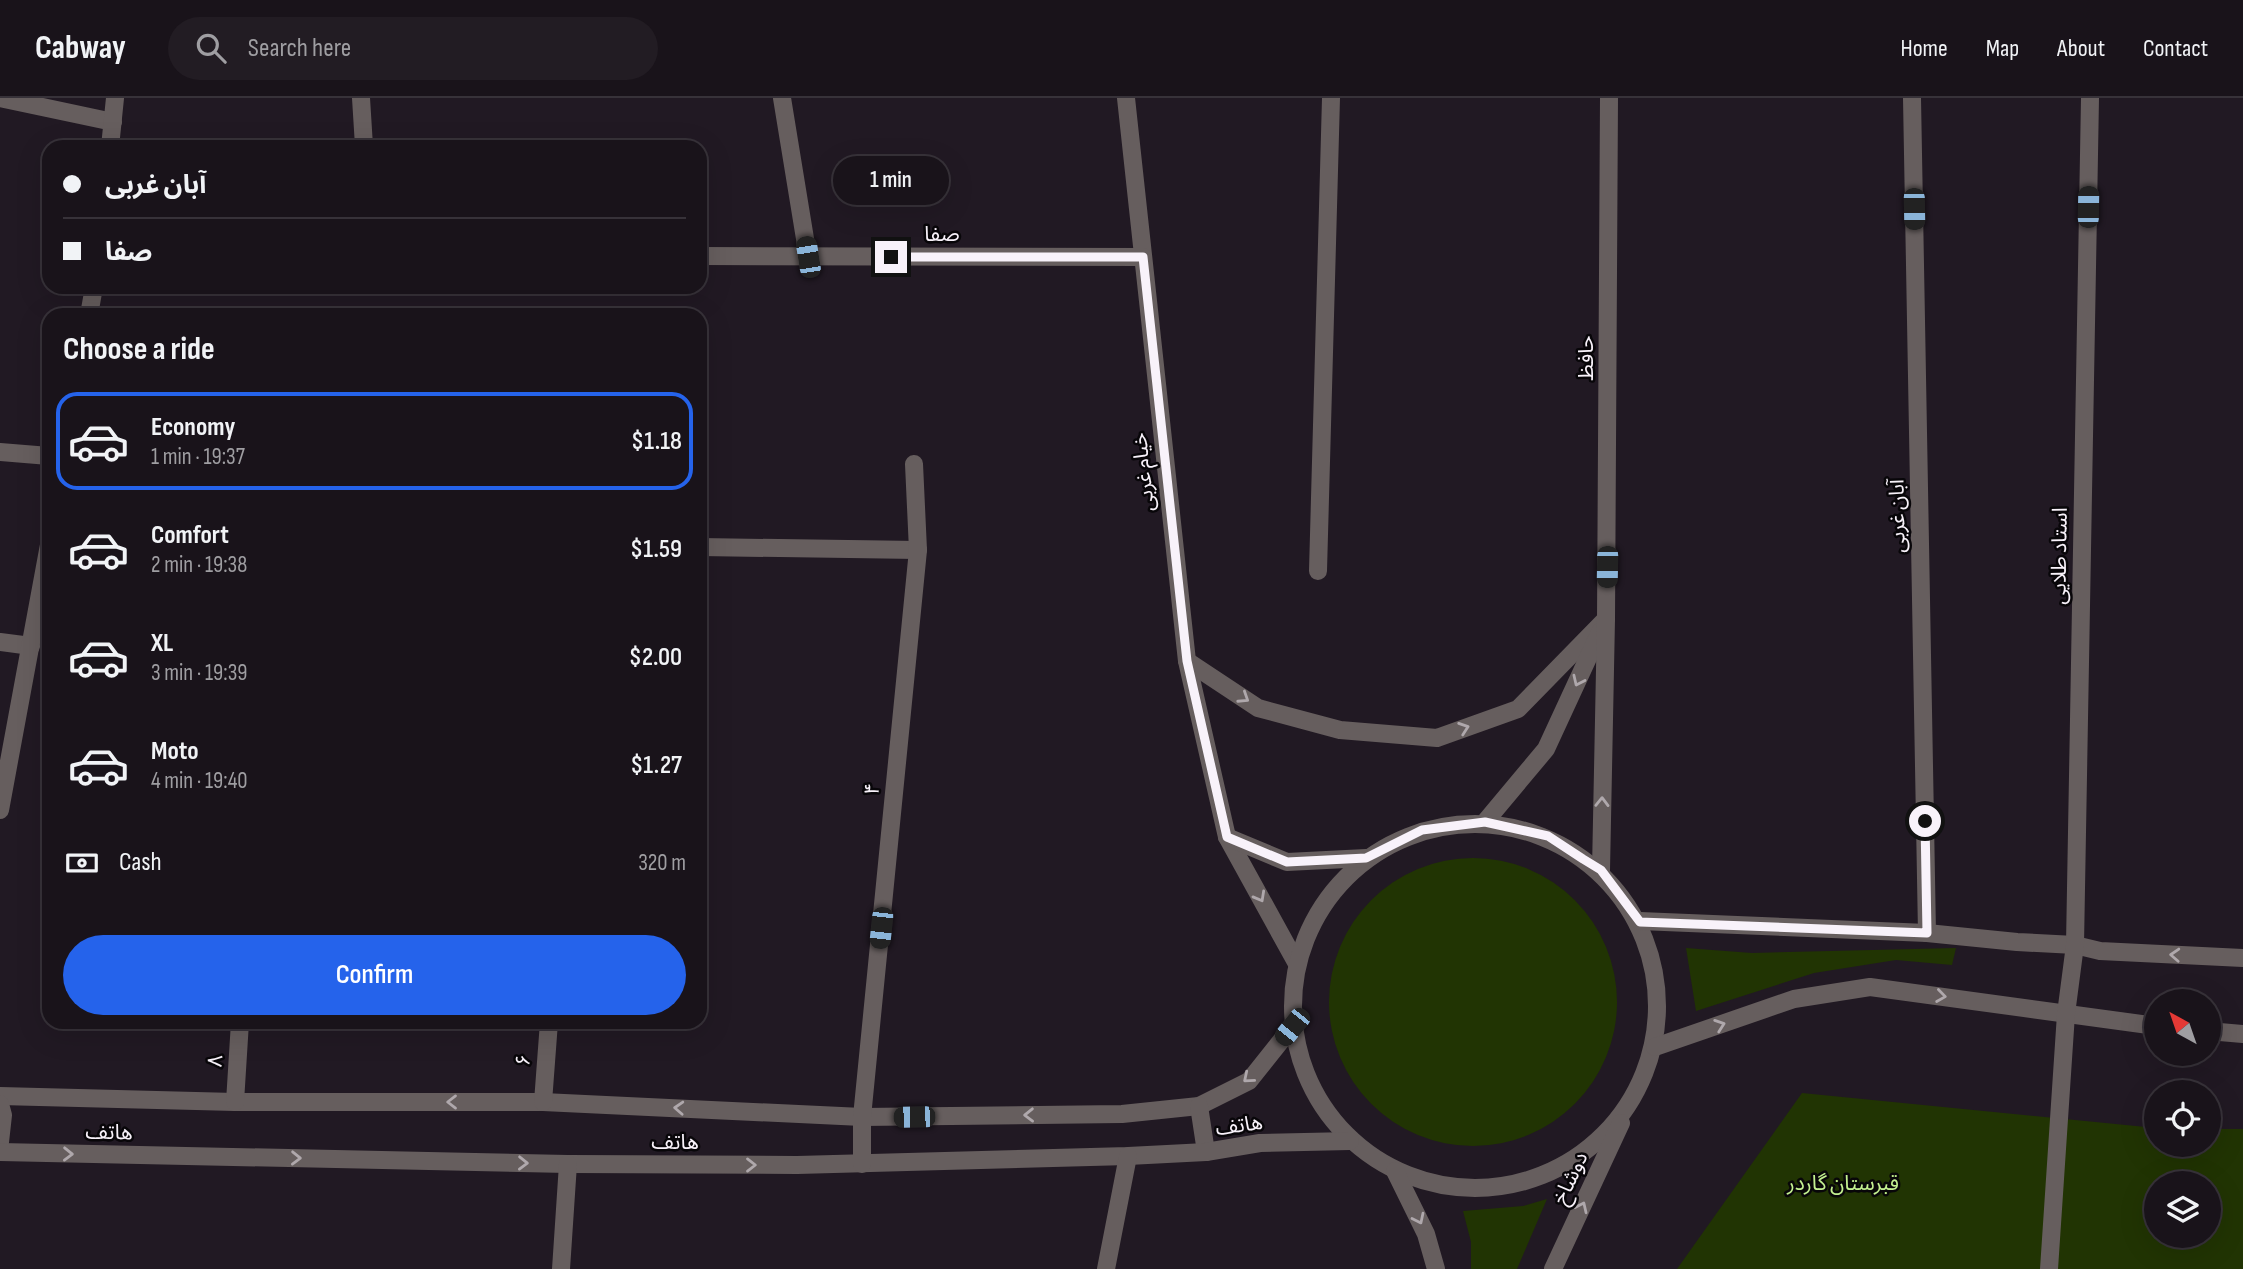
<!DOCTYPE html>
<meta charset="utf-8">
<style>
body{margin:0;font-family:"Sofia Sans Condensed","Noto Sans Arabic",sans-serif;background:#221c23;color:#f1f3f6;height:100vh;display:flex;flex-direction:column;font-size:26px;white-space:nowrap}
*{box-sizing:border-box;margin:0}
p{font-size:23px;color:#9f9ea2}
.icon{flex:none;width:38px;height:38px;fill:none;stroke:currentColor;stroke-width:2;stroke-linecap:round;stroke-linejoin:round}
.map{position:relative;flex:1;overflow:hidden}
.sheet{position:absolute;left:42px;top:210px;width:665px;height:721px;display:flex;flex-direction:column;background:#19131a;border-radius:21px;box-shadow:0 7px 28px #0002,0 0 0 2px #373239}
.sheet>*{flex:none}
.top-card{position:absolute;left:42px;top:42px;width:665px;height:154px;border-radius:21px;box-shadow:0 7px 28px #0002,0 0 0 2px #373239;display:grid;align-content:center;height:154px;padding:0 21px;background:#19131a}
.needle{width:46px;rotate:320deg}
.controls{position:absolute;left:2144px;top:891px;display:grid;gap:14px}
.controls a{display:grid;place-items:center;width:77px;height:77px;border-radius:50%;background:#19131a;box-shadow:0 7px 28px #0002,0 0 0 2px #373239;font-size:35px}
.end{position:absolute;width:32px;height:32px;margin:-16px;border:9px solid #f8f2fa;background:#111;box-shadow:0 0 0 4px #111}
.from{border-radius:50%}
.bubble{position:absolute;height:49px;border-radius:24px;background:#19131a;box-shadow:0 7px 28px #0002,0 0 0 2px #373239;font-size:23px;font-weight:600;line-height:49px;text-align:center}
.car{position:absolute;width:21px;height:42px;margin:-21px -10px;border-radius:9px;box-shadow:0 0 5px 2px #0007;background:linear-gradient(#222 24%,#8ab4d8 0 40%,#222 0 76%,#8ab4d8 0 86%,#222 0)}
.top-card b{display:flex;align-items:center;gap:24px;height:66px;font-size:26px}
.top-card b+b{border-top:2px solid #373239}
.top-card i{width:18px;height:18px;background:#f1f3f6}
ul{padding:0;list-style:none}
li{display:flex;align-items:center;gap:21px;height:98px;margin:0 14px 10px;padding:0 7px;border:4px solid transparent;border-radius:21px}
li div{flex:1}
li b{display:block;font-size:26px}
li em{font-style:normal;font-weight:600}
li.on{border-color:#2563eb}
li>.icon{width:63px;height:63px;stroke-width:1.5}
h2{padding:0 21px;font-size:32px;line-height:84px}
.pay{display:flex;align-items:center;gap:18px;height:77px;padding:0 21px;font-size:26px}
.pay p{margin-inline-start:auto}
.primary-button{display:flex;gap:14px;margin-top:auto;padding:14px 21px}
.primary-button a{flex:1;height:80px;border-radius:42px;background:#2563eb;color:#fff;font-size:28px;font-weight:600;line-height:80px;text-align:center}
header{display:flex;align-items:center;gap:42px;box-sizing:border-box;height:98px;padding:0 35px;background:#19131a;border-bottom:2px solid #373239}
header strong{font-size:33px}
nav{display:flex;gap:38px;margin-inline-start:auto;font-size:24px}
.search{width:490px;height:63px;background:#221c23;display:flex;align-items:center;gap:18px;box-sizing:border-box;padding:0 24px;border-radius:38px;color:#9f9ea2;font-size:26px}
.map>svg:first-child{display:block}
.green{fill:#213403;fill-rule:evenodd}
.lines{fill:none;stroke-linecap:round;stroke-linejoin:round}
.minor{stroke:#665e5e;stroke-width:18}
.oneway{stroke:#afa8ac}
.route{stroke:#f8f2fa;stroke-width:9}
.labels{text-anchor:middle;stroke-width:5;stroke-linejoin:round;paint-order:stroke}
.street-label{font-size:21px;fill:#f8f2fa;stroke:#080609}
.park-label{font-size:21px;fill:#c4f191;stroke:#080609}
</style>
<header>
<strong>Cabway</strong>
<div class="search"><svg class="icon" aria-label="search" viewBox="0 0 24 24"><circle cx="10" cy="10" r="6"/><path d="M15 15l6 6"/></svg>Search here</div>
<nav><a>Home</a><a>Map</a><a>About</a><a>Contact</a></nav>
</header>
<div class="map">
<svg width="2243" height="1171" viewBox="0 0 2243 1171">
<rect width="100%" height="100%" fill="#211923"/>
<g class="green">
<circle cx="1473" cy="904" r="144"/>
<polygon points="1686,850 1752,855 1956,850 1952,867 1896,862 1814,875 1696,913"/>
<path d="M1802,995L2156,1030V1046H2208L2209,1031H2243V1171H1677ZM2156,1085H2208V1138H2156Z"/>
<polygon points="1547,1101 1517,1171 1471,1171 1471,1144 1463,1113 1523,1108"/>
</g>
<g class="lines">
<g class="minor">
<polyline points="0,0 113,24"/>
<polyline points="361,0 364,48"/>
<polyline points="782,0 808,159"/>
<polyline points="1126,0 1187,563 1227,739 1297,866"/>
<polyline points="1912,0 1927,835"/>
<polyline points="110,49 115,0"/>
<polyline points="700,158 1143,159"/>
<polyline points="89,217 94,189"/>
<polyline points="0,354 49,358"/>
<polyline points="700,449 918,452"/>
<polyline points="1318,473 1331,0"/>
<polyline points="0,544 31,548"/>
<polyline points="1187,563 1258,610 1340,632 1437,640 1518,611 1606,521"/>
<polyline points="0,712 49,447"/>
<polyline points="1485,724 1546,651 1600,534"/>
<circle cx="1475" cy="908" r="182"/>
<polyline points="1227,739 1287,764 1366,760"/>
<polyline points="1601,772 1606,521 1609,0"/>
<polyline points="1640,823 1927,835 2017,844 2075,847 2100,853 2243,860"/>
<polyline points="2208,933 2243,936"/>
<polyline points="1655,949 1794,901 1870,889 2156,928"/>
<polyline points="0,998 235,1004 543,1004 862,1019 1122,1016 1199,1008 1249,983 1292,929"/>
<polyline points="235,1004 240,924"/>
<polyline points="543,1004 549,924"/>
<polyline points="0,1006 3,1017 0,1044"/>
<polyline points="1199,1008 1206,1054"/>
<polyline points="0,1054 568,1066 797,1067 1128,1058 1206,1054 1260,1045 1350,1043"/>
<polyline points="862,1066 862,1019 918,452 914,366"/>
<polyline points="1395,1073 1426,1136 1436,1171"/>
<polyline points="561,1171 568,1066"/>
<polyline points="1106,1171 1128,1058"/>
<polyline points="1553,1171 1621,1025"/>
<polyline points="2049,1171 2066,916 2075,847 2090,0"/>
</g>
</g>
<defs><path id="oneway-chevron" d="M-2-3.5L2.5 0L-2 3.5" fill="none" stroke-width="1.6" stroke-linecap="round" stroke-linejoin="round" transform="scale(1.75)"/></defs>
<g class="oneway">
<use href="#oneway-chevron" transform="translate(1578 583) rotate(115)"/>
<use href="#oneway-chevron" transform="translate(1244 600) rotate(33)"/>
<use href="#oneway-chevron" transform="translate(1464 630) rotate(-19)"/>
<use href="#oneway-chevron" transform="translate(1602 704) rotate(-89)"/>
<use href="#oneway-chevron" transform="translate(1260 799) rotate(61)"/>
<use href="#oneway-chevron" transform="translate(2175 857) rotate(-177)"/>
<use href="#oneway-chevron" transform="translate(1941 898) rotate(8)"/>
<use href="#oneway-chevron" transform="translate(1720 927) rotate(-19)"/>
<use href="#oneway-chevron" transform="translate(1248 980) rotate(140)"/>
<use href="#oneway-chevron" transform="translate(452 1004) rotate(180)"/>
<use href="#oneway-chevron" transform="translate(679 1010) rotate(-177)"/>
<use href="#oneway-chevron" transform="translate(1029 1017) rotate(179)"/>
<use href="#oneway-chevron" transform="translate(68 1056) rotate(1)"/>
<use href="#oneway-chevron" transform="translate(296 1060) rotate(1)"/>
<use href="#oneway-chevron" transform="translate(523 1065) rotate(1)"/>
<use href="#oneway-chevron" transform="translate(751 1067)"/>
<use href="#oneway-chevron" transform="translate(1582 1109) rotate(-65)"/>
<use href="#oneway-chevron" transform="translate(1419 1121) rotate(64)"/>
</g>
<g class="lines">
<polyline class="route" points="891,159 1143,159 1187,563 1227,739 1287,764 1366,760 1422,732 1485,724 1548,738 1583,761 1601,772 1640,824 1927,835 1925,723"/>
</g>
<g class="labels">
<g class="street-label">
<text x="942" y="143">صفا</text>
<text transform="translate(1586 260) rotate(-90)" y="7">حافظ</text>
<text transform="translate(1143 374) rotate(-96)" y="7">خیام غربی</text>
<text transform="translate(1897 418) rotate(-91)" y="7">آبان غربی</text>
<text transform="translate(2059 458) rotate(-89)" y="7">استاد طلایی</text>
<text transform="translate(872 691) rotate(-84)" y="7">۴</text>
<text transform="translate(523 962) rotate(-86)" y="7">۶</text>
<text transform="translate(215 963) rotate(-86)" y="7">۸</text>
<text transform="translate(1239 1027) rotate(-8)" y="7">هاتف</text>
<text transform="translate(109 1034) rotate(1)" y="7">هاتف</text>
<text x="675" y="1051">هاتف</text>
<text transform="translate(1570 1080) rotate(-65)" y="7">دوشاخ</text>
</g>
<g class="park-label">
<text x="1843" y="1092">قبرستان گاردر</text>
</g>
</g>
</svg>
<div class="controls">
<a><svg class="needle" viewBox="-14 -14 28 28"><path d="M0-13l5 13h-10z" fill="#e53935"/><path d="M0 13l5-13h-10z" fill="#9f9ea2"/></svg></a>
<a><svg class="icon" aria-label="locate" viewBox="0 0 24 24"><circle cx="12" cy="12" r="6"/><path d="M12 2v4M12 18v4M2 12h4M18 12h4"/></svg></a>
<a><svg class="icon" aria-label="layers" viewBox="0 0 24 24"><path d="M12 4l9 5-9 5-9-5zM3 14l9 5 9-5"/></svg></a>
</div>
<i class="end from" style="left:1925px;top:723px"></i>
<i class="end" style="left:891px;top:159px"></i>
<div class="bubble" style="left:833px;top:58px;width:116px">1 min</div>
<i class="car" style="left:2088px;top:109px;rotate:1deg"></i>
<i class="car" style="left:1914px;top:111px;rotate:179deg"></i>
<i class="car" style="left:808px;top:159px;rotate:351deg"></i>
<i class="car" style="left:1607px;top:469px;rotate:181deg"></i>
<i class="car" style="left:881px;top:830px;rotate:186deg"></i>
<i class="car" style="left:1292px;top:929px;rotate:219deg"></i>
<i class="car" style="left:914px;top:1019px;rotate:269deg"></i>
<div class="top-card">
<b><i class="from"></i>آبان غربی</b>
<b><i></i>صفا</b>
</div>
<section class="sheet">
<h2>Choose a ride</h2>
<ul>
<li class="on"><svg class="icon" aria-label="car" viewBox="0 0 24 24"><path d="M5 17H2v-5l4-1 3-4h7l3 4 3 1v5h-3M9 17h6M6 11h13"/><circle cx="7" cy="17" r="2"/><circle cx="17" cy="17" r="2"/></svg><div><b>Economy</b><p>1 min · 19:37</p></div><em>$1.18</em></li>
<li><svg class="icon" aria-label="car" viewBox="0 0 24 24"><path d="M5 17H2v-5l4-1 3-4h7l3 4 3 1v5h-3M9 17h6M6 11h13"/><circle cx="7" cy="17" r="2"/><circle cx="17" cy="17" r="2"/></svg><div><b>Comfort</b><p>2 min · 19:38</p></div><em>$1.59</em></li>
<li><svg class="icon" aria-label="car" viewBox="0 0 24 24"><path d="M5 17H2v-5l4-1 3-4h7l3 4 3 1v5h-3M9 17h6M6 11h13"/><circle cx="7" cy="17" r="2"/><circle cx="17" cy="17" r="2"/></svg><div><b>XL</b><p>3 min · 19:39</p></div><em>$2.00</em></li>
<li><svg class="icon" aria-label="car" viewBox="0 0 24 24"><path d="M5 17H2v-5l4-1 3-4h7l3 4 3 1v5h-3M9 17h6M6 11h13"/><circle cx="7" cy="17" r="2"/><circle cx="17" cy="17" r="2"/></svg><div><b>Moto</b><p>4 min · 19:40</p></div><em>$1.27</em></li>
</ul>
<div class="pay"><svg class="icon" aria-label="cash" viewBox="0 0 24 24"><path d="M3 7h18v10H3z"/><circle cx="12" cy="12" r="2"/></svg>Cash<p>320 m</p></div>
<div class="primary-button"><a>Confirm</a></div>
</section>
</div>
